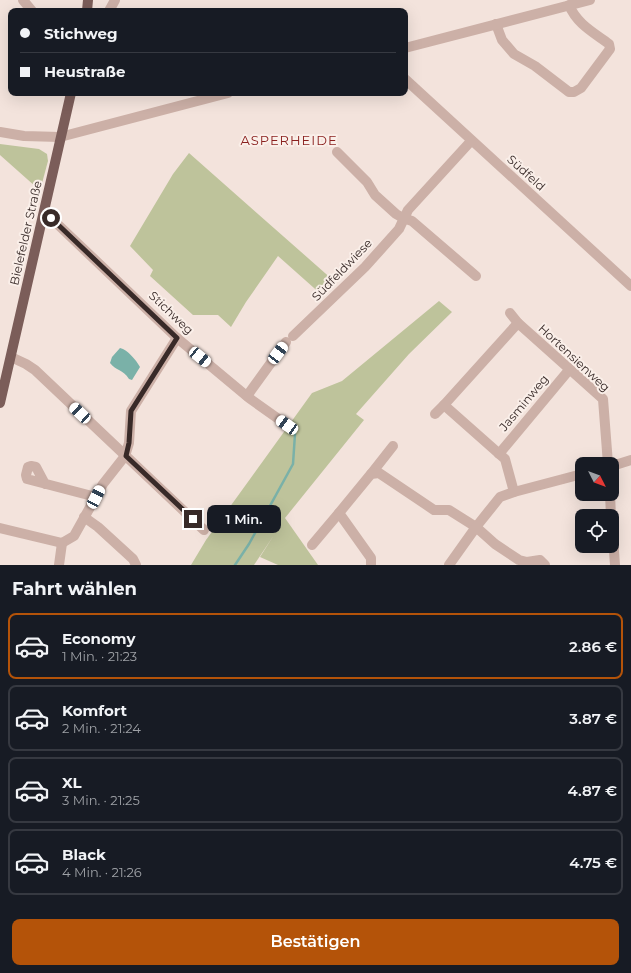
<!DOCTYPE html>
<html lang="de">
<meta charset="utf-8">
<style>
body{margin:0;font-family:Montserrat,sans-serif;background:#242831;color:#f1f3f6;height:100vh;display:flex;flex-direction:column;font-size:15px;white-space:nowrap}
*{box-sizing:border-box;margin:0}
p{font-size:13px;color:#9ea1a6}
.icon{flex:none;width:22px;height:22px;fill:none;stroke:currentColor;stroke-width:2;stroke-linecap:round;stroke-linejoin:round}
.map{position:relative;height:565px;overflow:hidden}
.sheet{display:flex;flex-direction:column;background:#171b24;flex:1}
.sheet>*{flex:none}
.banner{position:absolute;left:8px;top:8px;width:400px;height:88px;border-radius:8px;box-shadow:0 4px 16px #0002;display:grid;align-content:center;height:88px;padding:0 12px;background:#171b24}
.needle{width:26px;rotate:132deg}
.controls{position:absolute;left:575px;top:457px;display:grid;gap:8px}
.controls a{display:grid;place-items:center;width:44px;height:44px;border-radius:8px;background:#171b24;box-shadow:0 4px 16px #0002;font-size:20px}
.end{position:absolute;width:18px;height:18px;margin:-9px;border:5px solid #382a28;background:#fff;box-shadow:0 0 0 2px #fff}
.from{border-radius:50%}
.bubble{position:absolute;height:28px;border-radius:8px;background:#171b24;box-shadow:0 4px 16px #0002;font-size:13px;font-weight:600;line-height:28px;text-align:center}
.car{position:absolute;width:12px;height:24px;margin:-12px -6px;border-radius:5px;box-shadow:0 0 3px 1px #0007;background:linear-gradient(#fff 24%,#345 0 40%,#fff 0 76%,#345 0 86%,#fff 0)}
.banner b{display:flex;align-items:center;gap:14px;height:38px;font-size:15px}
.banner b+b{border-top:1px solid #363941}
.banner i{width:10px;height:10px;background:#f1f3f6}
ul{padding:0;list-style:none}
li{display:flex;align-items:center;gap:12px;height:66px;margin:0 8px 6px;padding:0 4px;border:2px solid #363941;border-radius:8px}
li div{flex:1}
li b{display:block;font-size:15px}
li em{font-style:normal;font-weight:600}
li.on{border-color:#b45309}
li>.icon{width:36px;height:36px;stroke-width:1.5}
h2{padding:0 12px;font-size:18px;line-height:48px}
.cta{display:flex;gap:8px;margin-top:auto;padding:8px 12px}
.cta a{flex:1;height:46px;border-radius:8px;background:#b45309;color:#fff;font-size:16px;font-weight:600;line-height:46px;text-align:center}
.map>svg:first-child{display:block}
.green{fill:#bec39b}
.water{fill:#7ab1a8}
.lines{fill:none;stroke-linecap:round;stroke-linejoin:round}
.stream{stroke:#7ab1a8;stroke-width:2.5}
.minor{stroke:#ccb0a7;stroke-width:10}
.major{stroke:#7b5d59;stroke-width:10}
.route{stroke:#382a28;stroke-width:5}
.labels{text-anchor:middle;stroke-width:4;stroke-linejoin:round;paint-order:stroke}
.street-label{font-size:12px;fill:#382a28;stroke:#faefe9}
.neighbourhood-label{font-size:13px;letter-spacing:1px;fill:#8a201e;stroke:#faefe9}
</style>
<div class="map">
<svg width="631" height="565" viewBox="0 0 631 565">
<rect width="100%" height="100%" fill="#f3e3dc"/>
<g class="green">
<polygon points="0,144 39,149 47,154 48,161 41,187 36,187 0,155"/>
<polygon points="189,153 334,281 323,296 278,256 246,302 231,327 218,315 193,315 150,276 153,270 130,246 173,174"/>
<polygon points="439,301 452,312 409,354 356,414 364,420 285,518 318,565 278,565 260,557 274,535 254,565 191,565 206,540 312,393 342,381"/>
</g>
<path class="water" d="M120,348C128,350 136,360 140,367L132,380L129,379C123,369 116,371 110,363L112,357Z"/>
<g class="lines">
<polyline class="stream" points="235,565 249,544 293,464 295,434"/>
<g class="minor">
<polyline points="23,0 32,11"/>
<polyline points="109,11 115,0"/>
<path d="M496,24L502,40L514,54L535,66L569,92H574L581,88L610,49L609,44C593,32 577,24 569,5"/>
<polyline points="405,48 590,0"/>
<polyline points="405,79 631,286"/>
<polyline points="0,132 24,136 60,137 228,93"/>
<polyline points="337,152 367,182 375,195 396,214 403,218 412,221 476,276"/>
<polyline points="44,213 51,218 177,338 249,398 287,425"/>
<polyline points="510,313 518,323"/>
<polyline points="293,336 365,267 399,229 408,210 471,141"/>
<polyline points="11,357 26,364 35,370 204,530"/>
<polyline points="247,396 286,342"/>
<polyline points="435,414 444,405"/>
<polyline points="499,454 569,370"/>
<polyline points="612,466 631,460"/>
<polyline points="371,474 393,446"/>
<polyline points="45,484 36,467 31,466 28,467 26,475 27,479 96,497"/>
<polyline points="514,492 505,459 444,405 518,323 603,399 608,464"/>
<polyline points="610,494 611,516"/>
<polyline points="84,517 98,527 133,559 136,565"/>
<polyline points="612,524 615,565"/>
<polyline points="0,528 62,543 74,536 103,484 125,456 129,443 131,411 177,338"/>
<polyline points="312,545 339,513"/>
<polyline points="59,565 62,543"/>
<polyline points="371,565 371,558 339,513 371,474 379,473 434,510 449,510 476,527 495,544 519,560 527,562 540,560 545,565"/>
<polyline points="449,565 476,527 500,497 514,492 582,474"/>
</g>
<g class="major">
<polyline points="87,11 88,0"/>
<polyline points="0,403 71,93"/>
</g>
</g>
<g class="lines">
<polyline class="route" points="51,218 177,338 131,411 129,443 126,456 193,519"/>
</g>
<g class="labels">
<g class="street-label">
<text transform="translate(526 173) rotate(42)" y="4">Südfeld</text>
<text transform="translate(26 233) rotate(-77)" y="4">Bielefelder Straße</text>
<text transform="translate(342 270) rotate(-46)" y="4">Südfeldwiese</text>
<text transform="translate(171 313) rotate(44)" y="4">Stichweg</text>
<text transform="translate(574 358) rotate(43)" y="4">Hortensienweg</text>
<text transform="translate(524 403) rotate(-50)" y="4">Jasminweg</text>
</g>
<g class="neighbourhood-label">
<text x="289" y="145">ASPERHEIDE</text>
</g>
</g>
</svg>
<div class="controls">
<a><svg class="needle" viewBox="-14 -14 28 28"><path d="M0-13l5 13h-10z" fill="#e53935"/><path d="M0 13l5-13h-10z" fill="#9ea1a6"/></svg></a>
<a><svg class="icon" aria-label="locate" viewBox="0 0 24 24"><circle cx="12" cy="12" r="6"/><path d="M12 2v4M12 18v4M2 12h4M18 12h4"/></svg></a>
</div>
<i class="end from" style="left:51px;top:218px"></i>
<i class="end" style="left:193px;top:519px"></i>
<div class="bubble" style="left:207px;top:505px;width:74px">1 Min.</div>
<i class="car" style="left:278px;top:353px;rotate:37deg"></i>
<i class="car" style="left:200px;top:357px;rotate:129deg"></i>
<i class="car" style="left:80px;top:413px;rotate:313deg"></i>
<i class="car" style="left:287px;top:425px;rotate:305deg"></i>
<i class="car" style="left:96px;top:497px;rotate:27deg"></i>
<div class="banner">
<b><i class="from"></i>Stichweg</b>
<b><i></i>Heustraße</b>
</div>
</div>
<section class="sheet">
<h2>Fahrt wählen</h2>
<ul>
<li class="on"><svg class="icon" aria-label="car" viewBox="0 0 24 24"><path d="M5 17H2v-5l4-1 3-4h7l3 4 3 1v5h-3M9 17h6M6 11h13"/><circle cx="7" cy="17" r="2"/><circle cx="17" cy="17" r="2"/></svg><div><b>Economy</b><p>1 Min. · 21:23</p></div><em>2.86 €</em></li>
<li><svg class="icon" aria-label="car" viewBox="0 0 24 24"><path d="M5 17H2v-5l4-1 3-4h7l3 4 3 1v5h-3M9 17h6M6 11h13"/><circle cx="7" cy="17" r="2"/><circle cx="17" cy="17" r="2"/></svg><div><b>Komfort</b><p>2 Min. · 21:24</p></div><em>3.87 €</em></li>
<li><svg class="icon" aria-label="car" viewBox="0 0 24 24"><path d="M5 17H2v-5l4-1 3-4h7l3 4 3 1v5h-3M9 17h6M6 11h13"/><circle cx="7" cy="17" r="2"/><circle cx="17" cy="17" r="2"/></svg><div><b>XL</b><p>3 Min. · 21:25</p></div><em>4.87 €</em></li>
<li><svg class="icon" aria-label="car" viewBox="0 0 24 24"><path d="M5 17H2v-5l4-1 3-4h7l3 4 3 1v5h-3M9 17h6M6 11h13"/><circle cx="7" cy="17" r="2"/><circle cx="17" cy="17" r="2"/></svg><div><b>Black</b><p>4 Min. · 21:26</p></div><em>4.75 €</em></li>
</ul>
<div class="cta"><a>Bestätigen</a></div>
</section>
